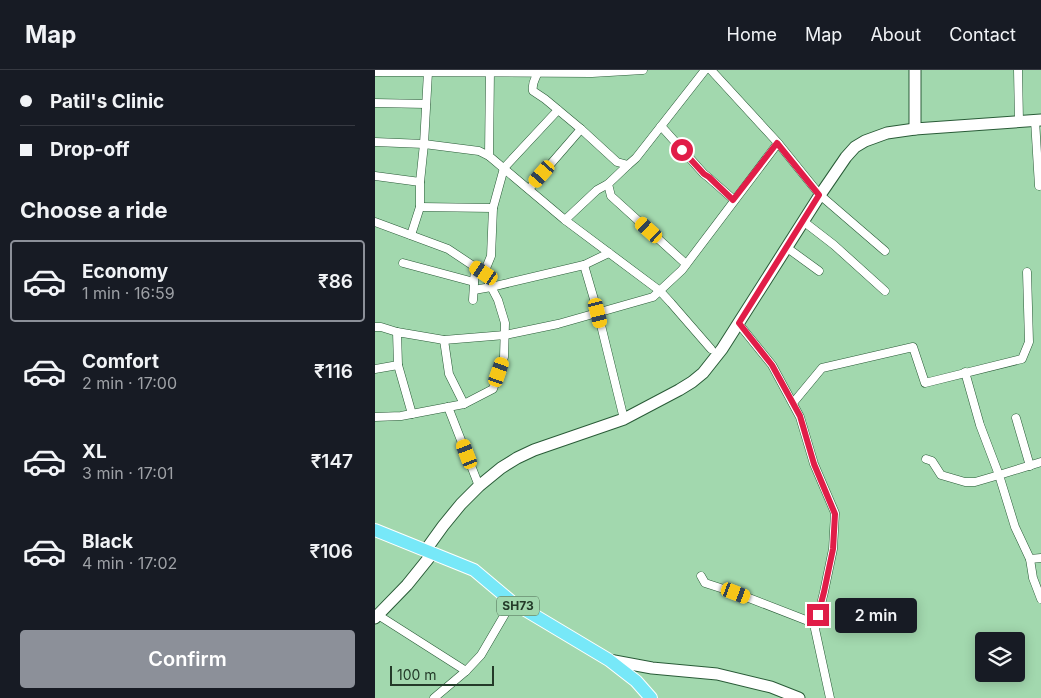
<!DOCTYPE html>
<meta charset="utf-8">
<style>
body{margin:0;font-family:Inter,sans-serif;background:#20242c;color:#f1f3f6;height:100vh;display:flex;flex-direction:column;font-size:19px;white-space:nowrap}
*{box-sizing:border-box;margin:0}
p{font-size:16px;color:#9ea1a6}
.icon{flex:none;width:28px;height:28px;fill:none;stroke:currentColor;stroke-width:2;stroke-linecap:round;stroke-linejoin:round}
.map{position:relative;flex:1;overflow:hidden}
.drawer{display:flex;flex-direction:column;background:#171b24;width:375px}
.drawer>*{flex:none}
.banner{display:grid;align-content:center;height:110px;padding:0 20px;background:#171b24}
.fabs{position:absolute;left:600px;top:562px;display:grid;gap:10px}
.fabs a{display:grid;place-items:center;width:50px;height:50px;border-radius:5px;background:#171b24;box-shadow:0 2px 12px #0003;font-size:25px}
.scale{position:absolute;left:15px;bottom:12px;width:104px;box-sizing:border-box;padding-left:5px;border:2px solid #243a29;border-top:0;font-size:14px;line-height:18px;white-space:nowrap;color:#243a29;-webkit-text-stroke:4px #a2d8ae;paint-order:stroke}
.end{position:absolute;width:22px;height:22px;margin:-11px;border:6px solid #e11d48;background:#fff;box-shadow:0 0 0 2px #fff}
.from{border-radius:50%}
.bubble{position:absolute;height:35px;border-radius:5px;background:#171b24;box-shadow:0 2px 12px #0003;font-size:16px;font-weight:600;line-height:35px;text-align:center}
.car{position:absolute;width:15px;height:30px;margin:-15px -8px;border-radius:6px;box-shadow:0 0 4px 1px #0007;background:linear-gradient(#f5c518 24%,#345 0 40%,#f5c518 0 76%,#345 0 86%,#f5c518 0)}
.banner b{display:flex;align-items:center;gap:18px;height:48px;font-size:19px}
.banner b+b{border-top:1px solid #363941}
.banner i{width:12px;height:12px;background:#f1f3f6}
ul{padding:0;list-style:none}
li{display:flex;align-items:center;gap:15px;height:82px;margin:0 10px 8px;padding:0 10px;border:2px solid transparent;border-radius:5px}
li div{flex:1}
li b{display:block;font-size:19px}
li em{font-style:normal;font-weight:600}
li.on{border-color:#8c9099}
li>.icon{width:45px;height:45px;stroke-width:1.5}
h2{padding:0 20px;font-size:22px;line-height:60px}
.cta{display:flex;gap:10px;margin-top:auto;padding:10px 20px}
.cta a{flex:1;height:58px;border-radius:5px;background:#8c9099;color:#fff;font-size:20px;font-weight:600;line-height:58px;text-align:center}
header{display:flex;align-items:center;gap:30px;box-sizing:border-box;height:70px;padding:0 25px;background:#171b24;border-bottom:1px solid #363941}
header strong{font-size:24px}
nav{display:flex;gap:28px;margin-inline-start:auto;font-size:18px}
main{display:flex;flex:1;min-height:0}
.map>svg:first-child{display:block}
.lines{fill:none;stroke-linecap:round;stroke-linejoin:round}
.street-casing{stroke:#295b37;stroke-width:9}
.secondary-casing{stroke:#295b37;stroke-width:13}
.primary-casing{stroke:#fff;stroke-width:14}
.street{stroke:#fff;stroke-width:8}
.secondary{stroke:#fff;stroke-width:11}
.primary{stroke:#77e8f8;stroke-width:12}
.route{stroke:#e11d48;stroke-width:6}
.labels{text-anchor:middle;stroke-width:4;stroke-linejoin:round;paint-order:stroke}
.shield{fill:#a2d8ae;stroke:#4a6951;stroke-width:1}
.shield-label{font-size:12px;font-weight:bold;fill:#243a29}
</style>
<header>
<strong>Map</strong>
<nav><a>Home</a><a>Map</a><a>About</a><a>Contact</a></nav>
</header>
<main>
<section class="drawer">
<div class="banner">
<b><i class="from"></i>Patil's Clinic</b>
<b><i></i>Drop-off</b>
</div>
<h2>Choose a ride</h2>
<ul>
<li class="on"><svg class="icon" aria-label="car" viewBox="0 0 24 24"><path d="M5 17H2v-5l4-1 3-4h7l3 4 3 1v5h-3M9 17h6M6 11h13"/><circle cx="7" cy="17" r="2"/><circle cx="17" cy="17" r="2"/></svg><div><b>Economy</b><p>1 min · 16:59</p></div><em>₹86</em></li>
<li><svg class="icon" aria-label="car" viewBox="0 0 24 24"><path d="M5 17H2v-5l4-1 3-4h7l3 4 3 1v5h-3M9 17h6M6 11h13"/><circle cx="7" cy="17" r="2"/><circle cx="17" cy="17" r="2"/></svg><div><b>Comfort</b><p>2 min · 17:00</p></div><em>₹116</em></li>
<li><svg class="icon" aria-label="car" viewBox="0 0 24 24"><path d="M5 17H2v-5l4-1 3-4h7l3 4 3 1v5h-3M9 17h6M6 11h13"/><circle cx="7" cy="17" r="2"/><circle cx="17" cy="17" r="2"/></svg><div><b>XL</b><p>3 min · 17:01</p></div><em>₹147</em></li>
<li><svg class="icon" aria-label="car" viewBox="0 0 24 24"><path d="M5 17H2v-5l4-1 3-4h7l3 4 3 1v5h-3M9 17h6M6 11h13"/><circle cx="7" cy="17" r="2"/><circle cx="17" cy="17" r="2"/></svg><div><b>Black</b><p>4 min · 17:02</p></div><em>₹106</em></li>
</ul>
<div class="cta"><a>Confirm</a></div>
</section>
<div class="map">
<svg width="666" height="628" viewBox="0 0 666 628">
<rect width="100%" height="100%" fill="#a2d8ae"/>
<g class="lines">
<defs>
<g id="street">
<polyline points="115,0 114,86 190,150 285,221 296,233 336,279"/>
<path d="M163,0C162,9 156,11 158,21L170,29L206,59L242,92L253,95L261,88L330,0"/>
<polyline points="336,0 403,73 445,125 510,181"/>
<polyline points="643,0 644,51"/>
<polyline points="0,2 217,3 268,0"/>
<polyline points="0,33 51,34"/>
<polyline points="660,50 664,116"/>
<polyline points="286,56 329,104 333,107 359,130"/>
<polyline points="0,72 49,74 104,81 114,86"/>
<polyline points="253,95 233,114 236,126 311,194"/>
<polyline points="0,106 45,112"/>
<polyline points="154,119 206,59"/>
<polyline points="45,137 118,138"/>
<polyline points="190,150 222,120 233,114"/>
<polyline points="428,151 459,175 510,221"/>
<polyline points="0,152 73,179 109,203 123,230 130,253 129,287 118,319 89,334 26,346 0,347"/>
<polyline points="36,165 45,137 45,112 49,74 53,2"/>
<polyline points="411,177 444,201"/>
<polyline points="28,193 99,212"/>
<polyline points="209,195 223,243 249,349"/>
<polyline points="109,203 116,186 118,138 129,98 183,40"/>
<polyline points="99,220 116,217 209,195 234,183"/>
<polyline points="98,230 100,197"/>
<polyline points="363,253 397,295 425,347 439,394 460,443 458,479 449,522 440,559 455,628"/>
<polyline points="0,257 6,257 22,262"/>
<polyline points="69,270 74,304 89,334"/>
<polyline points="23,295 37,344"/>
<polyline points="0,299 23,295 22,262 69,270 130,265 183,254 278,227 307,200 403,73"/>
<polyline points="418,333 447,298 538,277 550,313 647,289 654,272 652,202"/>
<polyline points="73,337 104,416"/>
<polyline points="641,348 655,396"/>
<polyline points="551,389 557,391 566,405 590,412 600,412 624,405 605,355 590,302"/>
<polyline points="666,392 624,405 640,457 655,489 658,508 666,529"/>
<polyline points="655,489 666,488"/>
<polyline points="326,506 330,513 361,523 441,554"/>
<polyline points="3,545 91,601"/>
<polyline points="59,628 91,601 106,585 137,532"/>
</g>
<g id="secondary">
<polyline points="540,59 540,0"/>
<polyline points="50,481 68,456 86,434 104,416 126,398 142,388 159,380 249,349 304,320 317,312 328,303 347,279 445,125 471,87 480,77 490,71 512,63 540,59 666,50"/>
<polyline points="0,548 32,515 57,484"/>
<polyline points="234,590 277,598 342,604 396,617 424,628"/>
</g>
<polyline id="primary" points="0,460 99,500 137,532 234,590 261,611 276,628"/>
</defs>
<use href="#street" class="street-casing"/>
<use href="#secondary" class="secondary-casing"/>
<use href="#primary" class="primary-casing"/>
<use href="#street" class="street"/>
<use href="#secondary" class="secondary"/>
<use href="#primary" class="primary"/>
</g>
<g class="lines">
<polyline class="route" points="307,80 329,104 334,107 358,130 402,73 444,125 364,253 397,295 425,346 439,394 460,444 458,479 449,522 443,545"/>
</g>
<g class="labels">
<rect class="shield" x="122" y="526.5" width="42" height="19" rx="4"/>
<g class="shield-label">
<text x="143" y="540">SH73</text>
</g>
</g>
</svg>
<div class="fabs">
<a><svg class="icon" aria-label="layers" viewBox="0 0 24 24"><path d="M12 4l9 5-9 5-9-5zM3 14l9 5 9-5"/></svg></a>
</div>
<div class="scale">100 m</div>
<i class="end from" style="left:307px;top:80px"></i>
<i class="end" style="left:443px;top:545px"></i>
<div class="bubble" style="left:460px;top:528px;width:82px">2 min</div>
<i class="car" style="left:167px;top:104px;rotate:221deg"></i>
<i class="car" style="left:274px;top:160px;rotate:312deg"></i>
<i class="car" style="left:109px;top:203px;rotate:304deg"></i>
<i class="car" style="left:223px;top:243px;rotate:166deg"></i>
<i class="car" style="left:124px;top:302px;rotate:19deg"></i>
<i class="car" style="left:92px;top:384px;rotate:339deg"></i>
<i class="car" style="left:361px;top:523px;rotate:111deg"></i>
</div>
</main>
